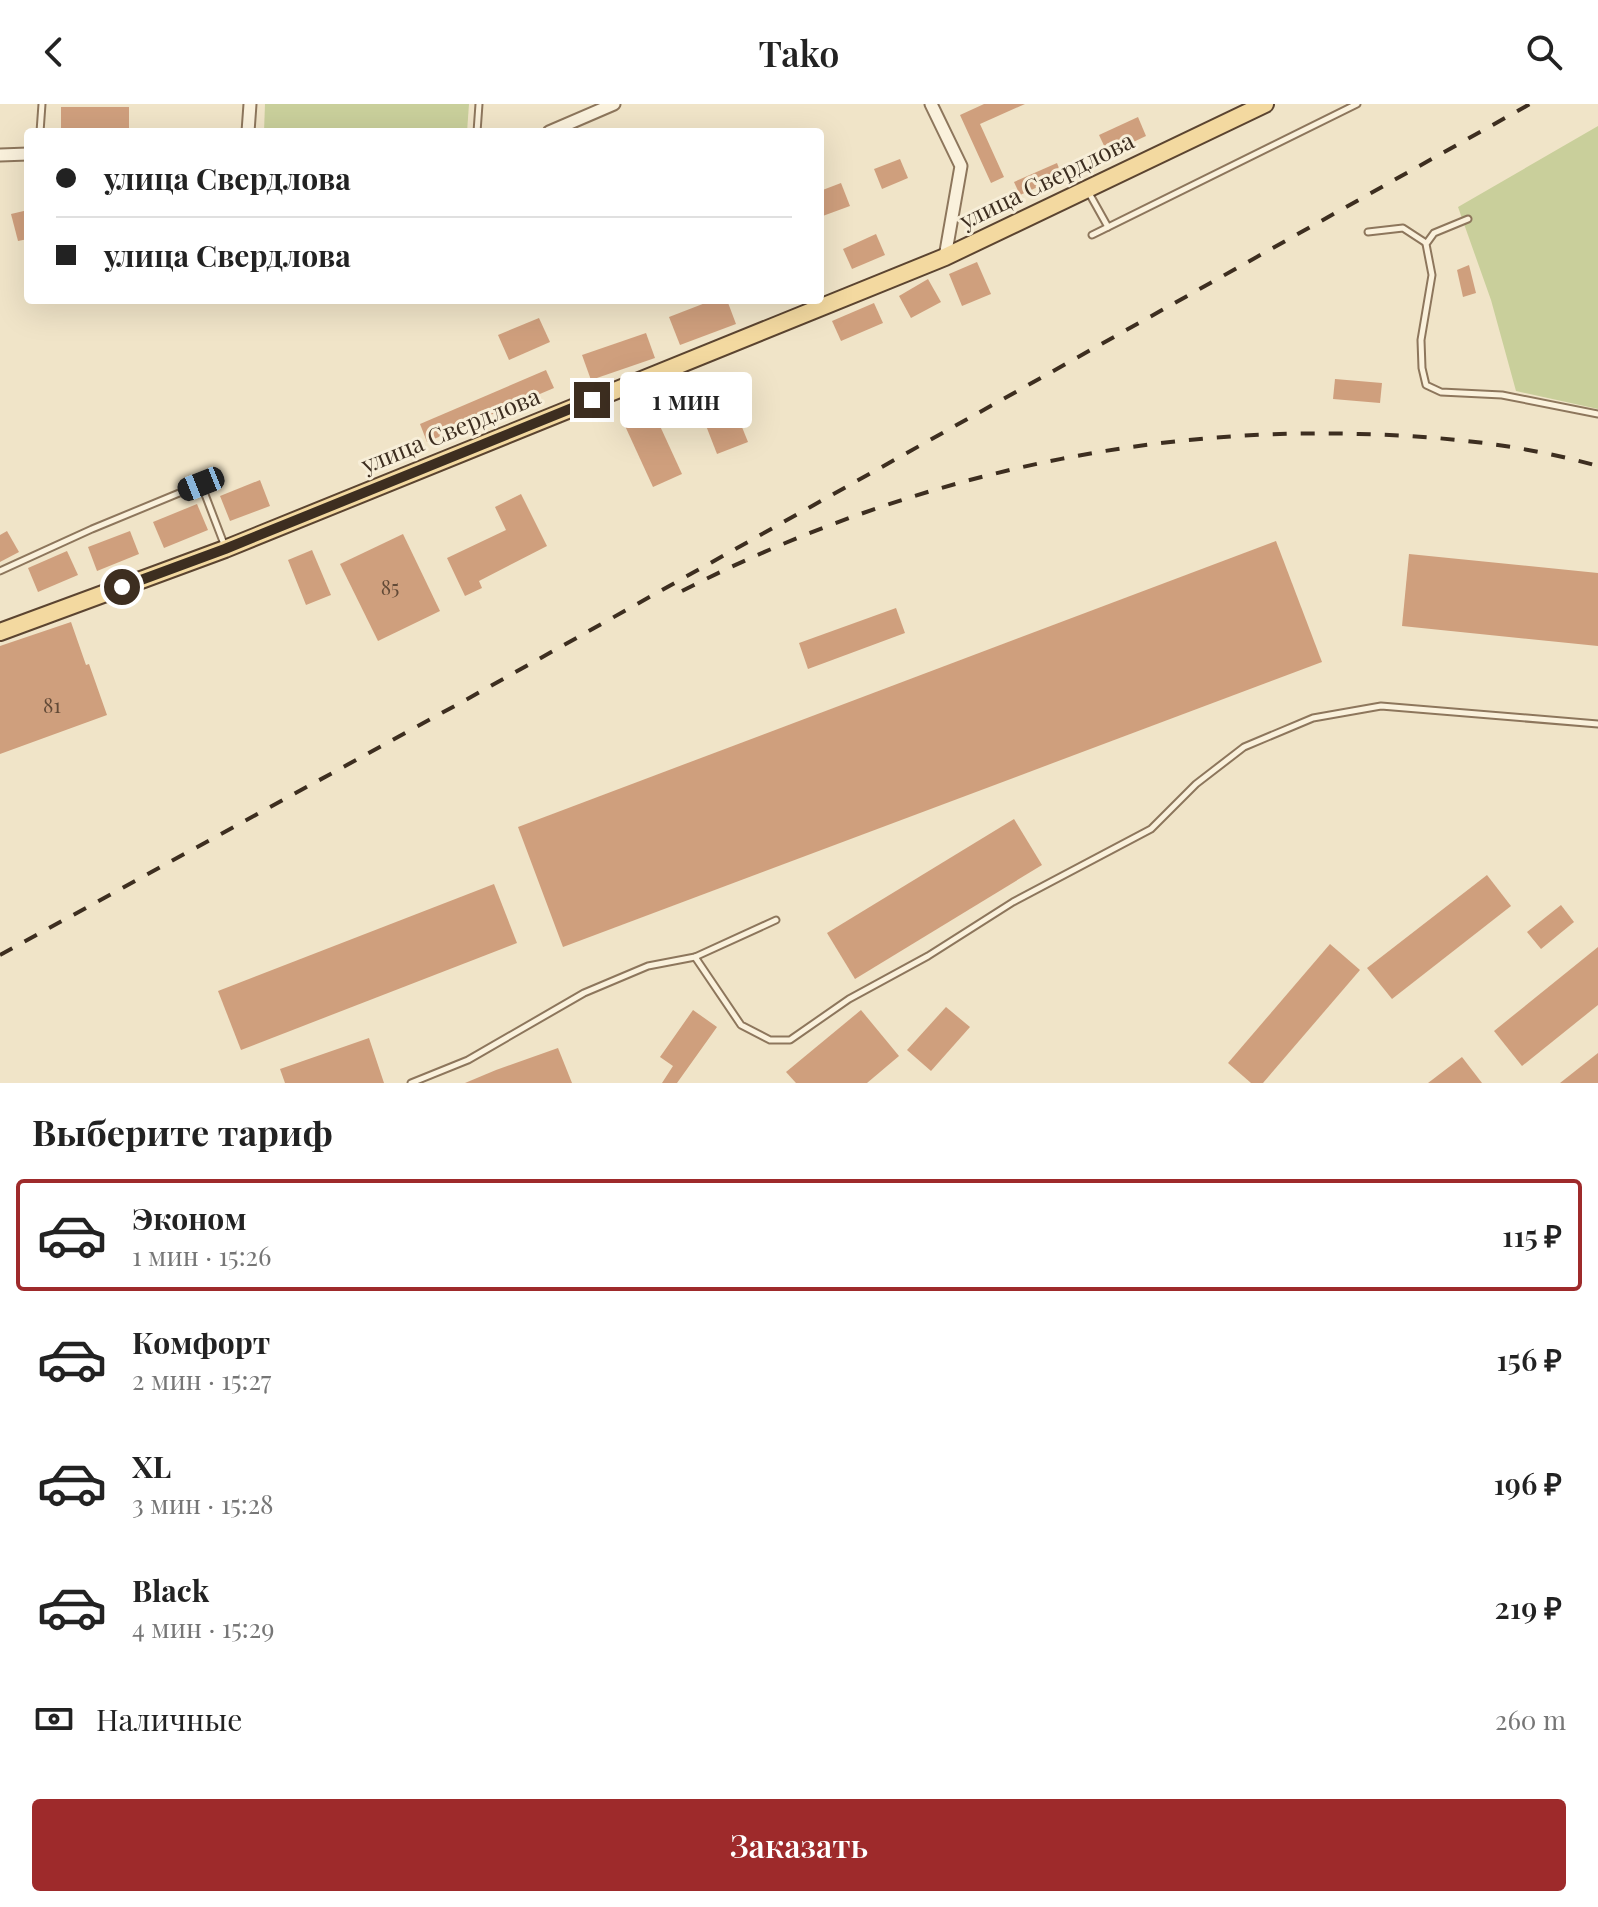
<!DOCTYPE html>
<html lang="ru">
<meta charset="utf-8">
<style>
body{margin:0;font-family:"Playfair Display",serif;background:#f2f2f2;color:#222;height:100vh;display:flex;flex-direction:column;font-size:30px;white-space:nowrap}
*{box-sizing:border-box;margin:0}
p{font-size:26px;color:#767676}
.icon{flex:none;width:44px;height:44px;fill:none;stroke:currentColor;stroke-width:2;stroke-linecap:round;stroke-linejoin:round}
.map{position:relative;height:979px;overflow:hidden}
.sheet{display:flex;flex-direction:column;background:#fff;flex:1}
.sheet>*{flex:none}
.hud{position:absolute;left:24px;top:24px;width:800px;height:176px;border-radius:8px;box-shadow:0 8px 32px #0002;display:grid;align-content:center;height:176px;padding:0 32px;background:#fff}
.end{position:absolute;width:36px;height:36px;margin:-18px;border:10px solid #3d2e20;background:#fff;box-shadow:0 0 0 4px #fff}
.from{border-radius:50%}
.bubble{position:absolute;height:56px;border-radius:8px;background:#fff;box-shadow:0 8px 32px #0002;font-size:26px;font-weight:600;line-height:56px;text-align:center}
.car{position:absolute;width:24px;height:48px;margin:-24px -12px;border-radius:10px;box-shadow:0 0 6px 2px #0007;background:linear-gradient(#222 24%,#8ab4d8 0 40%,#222 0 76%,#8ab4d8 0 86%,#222 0)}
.hud b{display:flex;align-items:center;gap:28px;height:76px;font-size:30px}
.hud b+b{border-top:2px solid #e0e0e0}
.hud i{width:20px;height:20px;background:#222}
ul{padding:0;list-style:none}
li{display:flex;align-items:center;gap:24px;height:112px;margin:0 16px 12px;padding:0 16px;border:4px solid transparent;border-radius:8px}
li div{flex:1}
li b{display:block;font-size:30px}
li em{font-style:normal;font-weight:600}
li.on{border-color:#9e2a2b}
li>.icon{width:72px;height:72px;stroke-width:1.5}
h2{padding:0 32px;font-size:36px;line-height:96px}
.pay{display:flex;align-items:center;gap:20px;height:88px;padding:0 32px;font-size:30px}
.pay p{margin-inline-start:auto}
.action{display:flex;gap:16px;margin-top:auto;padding:16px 32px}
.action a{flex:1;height:92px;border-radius:8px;background:#9e2a2b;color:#fff;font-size:32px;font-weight:600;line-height:92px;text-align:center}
header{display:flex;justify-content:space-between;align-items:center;height:104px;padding:0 32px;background:#fff;font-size:36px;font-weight:600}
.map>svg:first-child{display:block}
.green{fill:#c9cf9b}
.building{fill:#cf9f7d}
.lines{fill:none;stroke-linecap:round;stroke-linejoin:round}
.lane-casing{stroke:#8d765c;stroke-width:9}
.street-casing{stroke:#8d765c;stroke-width:15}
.primary-casing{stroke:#5b4430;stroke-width:20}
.lane{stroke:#faf1dc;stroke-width:5}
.street{stroke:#faf1dc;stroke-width:11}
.primary{stroke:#f3d9a0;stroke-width:16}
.rail{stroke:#3d2e20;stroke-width:4;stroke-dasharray:14 14;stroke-linecap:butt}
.route{stroke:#3d2e20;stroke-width:10}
.labels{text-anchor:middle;stroke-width:6;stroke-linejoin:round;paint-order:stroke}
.number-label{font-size:20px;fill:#624a37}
.street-label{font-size:24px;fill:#3d2e20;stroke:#f7eed8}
</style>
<header><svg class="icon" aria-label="back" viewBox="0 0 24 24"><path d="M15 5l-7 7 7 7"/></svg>Tako<svg class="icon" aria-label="search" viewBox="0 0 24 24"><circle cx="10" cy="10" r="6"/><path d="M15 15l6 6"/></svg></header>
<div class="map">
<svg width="1598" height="979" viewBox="0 0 1598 979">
<rect width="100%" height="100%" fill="#f0e4c8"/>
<g class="green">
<polygon points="265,0 469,0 467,28 264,28"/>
<polygon points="1598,22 1598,305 1516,287 1491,196 1458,103"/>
</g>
<g class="building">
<polygon points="984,0 1025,0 980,20 1004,73 991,79 960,11"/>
<rect x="61" y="3" width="68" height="24"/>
<polygon points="1138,13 1146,32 1108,50 1099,31"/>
<polygon points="900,55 908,74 882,85 874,65"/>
<polygon points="1057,59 1062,72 1020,91 1014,78"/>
<polygon points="841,79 850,102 820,113 820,87"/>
<polygon points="28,106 28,135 18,137 11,110"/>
<polygon points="876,130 885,151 852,165 843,145"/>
<polygon points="977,158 991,190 962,202 949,170"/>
<polygon points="1469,161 1476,189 1463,193 1457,166"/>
<polygon points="928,175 941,198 911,214 899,192"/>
<polygon points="713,196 727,196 736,220 680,241 669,213"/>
<polygon points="874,199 883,219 841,237 832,217"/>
<polygon points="539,214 550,238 509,256 498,231"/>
<polygon points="646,229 655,254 591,276 582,251"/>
<polygon points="546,266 554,284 427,338 420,320"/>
<polygon points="721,271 748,338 717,350 691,283"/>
<polygon points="1335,275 1382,279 1380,299 1333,295"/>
<polygon points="649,298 682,370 653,383 620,311"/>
<polygon points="260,376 270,402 230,417 220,392"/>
<polygon points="521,390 547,442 479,477 482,484 465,492 447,454 506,426 495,403"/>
<polygon points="197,400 208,426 164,444 153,418"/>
<polygon points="7,427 19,448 0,458 0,431"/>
<polygon points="130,427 139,450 97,467 88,443"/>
<polygon points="403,430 440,507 378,537 340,460"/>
<polygon points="1276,437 1322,558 563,843 518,723"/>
<polygon points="312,446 331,491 306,501 288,456"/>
<polygon points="67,447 78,471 38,488 28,464"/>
<polygon points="1409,450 1598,469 1598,542 1402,522"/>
<polygon points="896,504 905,529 808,565 799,539"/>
<polygon points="71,518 86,561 89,560 107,611 0,650 0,542"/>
<polygon points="1014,715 1042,761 855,875 827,829"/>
<polygon points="1487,771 1511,802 1392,895 1367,864"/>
<polygon points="494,780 517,839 241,946 218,887"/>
<polygon points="1561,801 1574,818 1541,845 1527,828"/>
<polygon points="1330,840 1360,866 1263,979 1251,979 1228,959"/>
<polygon points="1598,843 1598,901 1522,962 1494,927"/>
<polygon points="946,903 970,923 931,967 907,946"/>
<polygon points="693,906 717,923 677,979 662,979 673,962 660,953"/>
<polygon points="861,906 899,952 867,979 796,979 786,968"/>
<polygon points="369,934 384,979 285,979 280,965"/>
<polygon points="558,944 572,979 465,979 496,966"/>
<polygon points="1598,949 1598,979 1560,979"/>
<polygon points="1462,953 1482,979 1428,979"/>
</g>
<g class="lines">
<defs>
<g id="lane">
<polyline points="40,28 42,0"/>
<polyline points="477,28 479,0"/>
<polyline points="1089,89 1108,123"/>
<polyline points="1468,115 1434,129 1426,140 1432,171 1421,236 1422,264 1426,281 1441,288 1502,291 1598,310"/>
<polyline points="1368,128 1403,124 1426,139"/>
<polyline points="1092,131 1357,0"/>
<polyline points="0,467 92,425 201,380 224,440"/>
<polyline points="695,853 741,921 770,936 790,936 849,895 928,852 1013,798 1151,725 1196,680 1244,643 1313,614 1381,602 1598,620"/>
<polyline points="411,979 468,956 584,889 648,862 695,853 776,816"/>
</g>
<g id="street">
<polyline points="931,0 961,62 945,153"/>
<polyline points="248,28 250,0"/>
<polyline points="549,28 614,0"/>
<polyline points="0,51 28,50"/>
</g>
<polyline id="primary" points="0,528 225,445 945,153 1265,0"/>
</defs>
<use href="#lane" class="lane-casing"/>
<use href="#street" class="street-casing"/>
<use href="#primary" class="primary-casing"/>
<use href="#lane" class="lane"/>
<use href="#street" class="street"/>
<use href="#primary" class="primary"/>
<g class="rail">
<path d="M682,487C891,380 1124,323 1359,330C1440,332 1520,340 1598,362"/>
<polyline points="0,851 471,593 1530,0"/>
</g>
</g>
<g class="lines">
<polyline class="route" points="122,483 225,445 592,296"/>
</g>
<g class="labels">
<g class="number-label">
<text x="390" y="491">85</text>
<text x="52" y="609">81</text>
</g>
<g class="street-label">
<text transform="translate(1047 77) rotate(-26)" y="8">улица Свердлова</text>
<text transform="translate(451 327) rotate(-22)" y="8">улица Свердлова</text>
</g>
</g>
</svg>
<i class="end from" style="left:122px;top:483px"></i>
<i class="end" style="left:592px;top:296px"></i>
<div class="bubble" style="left:620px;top:268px;width:132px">1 мин</div>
<i class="car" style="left:201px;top:380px;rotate:248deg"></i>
<div class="hud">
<b><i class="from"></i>улица Свердлова</b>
<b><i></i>улица Свердлова</b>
</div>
</div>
<section class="sheet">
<h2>Выберите тариф</h2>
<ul>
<li class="on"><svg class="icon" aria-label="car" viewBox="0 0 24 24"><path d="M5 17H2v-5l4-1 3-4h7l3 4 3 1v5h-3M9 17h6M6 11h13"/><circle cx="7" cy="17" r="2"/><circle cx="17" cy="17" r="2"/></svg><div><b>Эконом</b><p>1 мин · 15:26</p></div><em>115 ₽</em></li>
<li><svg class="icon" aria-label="car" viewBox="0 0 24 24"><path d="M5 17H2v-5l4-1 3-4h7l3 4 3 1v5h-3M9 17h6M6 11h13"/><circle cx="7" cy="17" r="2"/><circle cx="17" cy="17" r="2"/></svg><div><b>Комфорт</b><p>2 мин · 15:27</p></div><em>156 ₽</em></li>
<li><svg class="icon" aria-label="car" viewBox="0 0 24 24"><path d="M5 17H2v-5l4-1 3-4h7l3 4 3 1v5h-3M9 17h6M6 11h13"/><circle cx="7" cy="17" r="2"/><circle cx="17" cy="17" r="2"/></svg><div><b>XL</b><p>3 мин · 15:28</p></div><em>196 ₽</em></li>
<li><svg class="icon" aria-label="car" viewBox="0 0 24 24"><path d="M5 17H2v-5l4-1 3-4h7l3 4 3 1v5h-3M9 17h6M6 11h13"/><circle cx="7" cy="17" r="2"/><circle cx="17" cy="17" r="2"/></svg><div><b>Black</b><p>4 мин · 15:29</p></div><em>219 ₽</em></li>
</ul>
<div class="pay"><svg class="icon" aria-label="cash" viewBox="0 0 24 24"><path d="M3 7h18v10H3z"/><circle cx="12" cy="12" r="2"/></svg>Наличные<p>260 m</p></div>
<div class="action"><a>Заказать</a></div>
</section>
